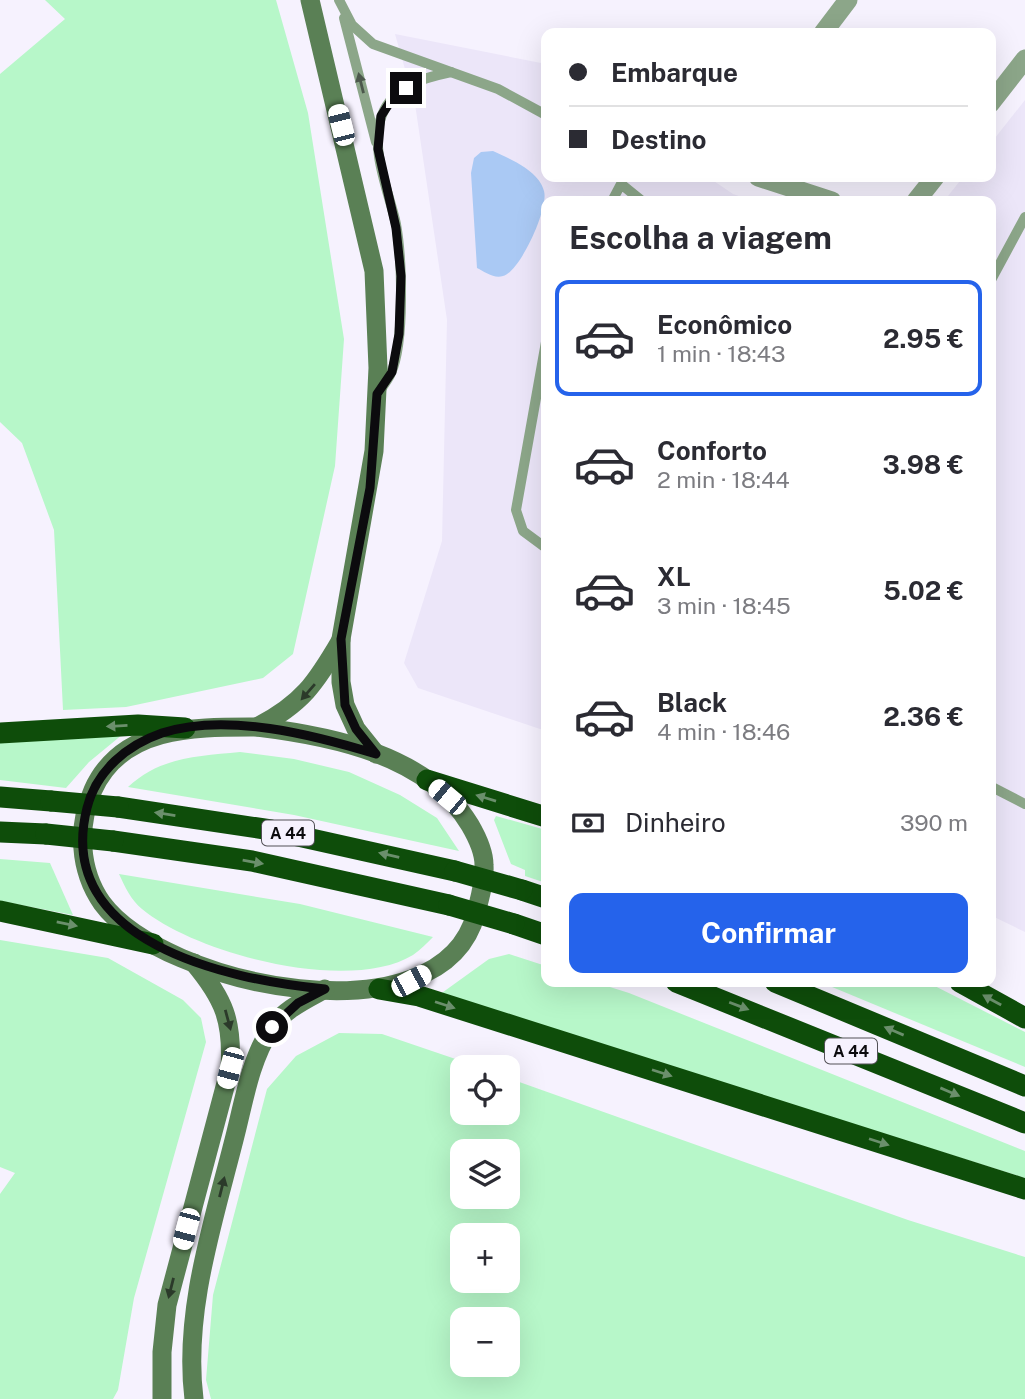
<!DOCTYPE html>
<html lang="pt">
<meta charset="utf-8">
<style>
body{margin:0;font-family:"Public Sans",sans-serif;background:#f7f7f7;color:#2b2b33;height:100vh;display:flex;flex-direction:column;font-size:26px;white-space:nowrap}
*{box-sizing:border-box;margin:0}
p{font-size:23px;color:#7c7c81}
.icon{flex:none;width:38px;height:38px;fill:none;stroke:currentColor;stroke-width:2;stroke-linecap:round;stroke-linejoin:round}
.map{position:relative;flex:1;overflow:hidden}
.side{position:absolute;left:541px;top:196px;width:455px;height:791px;display:flex;flex-direction:column;background:#fff;border-radius:14px;box-shadow:0 7px 28px #0002}
.side>*{flex:none}
.guide{position:absolute;left:541px;top:28px;width:455px;height:154px;border-radius:14px;box-shadow:0 7px 28px #0002;display:grid;align-content:center;height:154px;padding:0 28px;background:#fff}
.fabs{position:absolute;left:450px;top:1055px;display:grid;gap:14px}
.fabs a{display:grid;place-items:center;width:70px;height:70px;border-radius:14px;background:#fff;box-shadow:0 7px 28px #0002;font-size:35px}
.end{position:absolute;width:32px;height:32px;margin:-16px;border:9px solid #0c0b0e;background:#fff;box-shadow:0 0 0 4px #fff}
.from{border-radius:50%}
.car{position:absolute;width:21px;height:42px;margin:-21px -10px;border-radius:9px;box-shadow:0 0 5px 2px #0007;background:linear-gradient(#fff 24%,#345 0 40%,#fff 0 76%,#345 0 86%,#fff 0)}
.guide b{display:flex;align-items:center;gap:24px;height:66px;font-size:26px}
.guide b+b{border-top:2px solid #e1e1e2}
.guide i{width:18px;height:18px;background:#2b2b33}
ul{padding:0;list-style:none}
li{display:flex;align-items:center;gap:21px;height:116px;margin:0 14px 10px;padding:0 14px;border:4px solid transparent;border-radius:14px}
li div{flex:1}
li b{display:block;font-size:26px}
li em{font-style:normal;font-weight:700}
li.current{border-color:#2563eb}
li>.icon{width:63px;height:63px;stroke-width:1.5}
h2{padding:0 28px;font-size:32px;line-height:84px}
.pay{display:flex;align-items:center;gap:18px;height:77px;padding:0 28px;font-size:26px}
.pay p{margin-inline-start:auto}
.action{display:flex;gap:14px;margin-top:auto;padding:14px 28px}
.action a{flex:1;height:80px;border-radius:14px;background:#2563eb;color:#fff;font-size:28px;font-weight:700;line-height:80px;text-align:center}
.map>svg:first-child{display:block}
.built{fill:#ece6f9}
.green{fill:#b7f7c9;fill-rule:evenodd}
.water{fill:#aac9f4}
.lines{fill:none;stroke-linecap:round;stroke-linejoin:round}
.service{stroke:#8ca689;stroke-width:10}
.minor{stroke:#8ca689;stroke-width:19}
.secondary{stroke:#5a8055;stroke-width:19}
.motorway{stroke:#0e4d0a;stroke-width:21}
.motorway-bridge{stroke:#0e4d0a;stroke-width:21}
.oneway{fill:#4c584c}
.oneway2{fill:#2b3a2a}
.oneway3{fill:#6b8f6c}
.route{stroke:#0c0b0e;stroke-width:9}
.labels{text-anchor:middle;stroke-width:5;stroke-linejoin:round;paint-order:stroke}
.shield{fill:#f6f2fe;stroke:#525056;stroke-width:2}
.shield-label{font-size:16px;font-weight:bold;fill:#0c0b0e}
</style>
<div class="map">
<svg width="1025" height="1399" viewBox="0 0 1025 1399">
<rect width="100%" height="100%" fill="#f6f2fe"/>
<g class="built">
<polygon points="395,34 546,64 546,177 708,177 733,194 753,201 546,201 546,731 418,688 404,663 442,541 447,320 415,104"/>
<polygon points="1025,100 1025,932 990,915 990,201 944,201 963,177 990,177 991,143"/>
</g>
<g class="green">
<polygon points="45,0 276,0 308,113 344,339 335,466 293,654 263,678 126,707 63,710 54,530 22,443 0,422 0,74 65,19"/>
<polygon points="123,734 89,762 66,788 0,780 0,743"/>
<path d="M240,752L294,759L349,772L400,795L437,818L459,851L294,815L128,787C160,757 198,756 240,752Z"/>
<polygon points="496,816 546,830 546,883 525,876 525,870 511,864 494,820"/>
<polygon points="0,859 50,863 73,915 0,901"/>
<path d="M119,874L300,904L433,937C427,943 420,950 413,955C349,994 196,954 142,909C131,900 125,887 119,874Z"/>
<polygon points="0,940 108,958 183,1000 201,1018 206,1042 134,1298 118,1390 113,1399 0,1399 0,1194 15,1173 0,1167"/>
<polygon points="509,954 546,966 546,982 594,982 629,993 1025,1151 1025,1178 439,995 489,959"/>
<polygon points="820,982 927,982 1025,1032 1025,1067"/>
<path d="M339,1033L382,1034L479,1067L462,1068V1113H508V1078L908,1220L1025,1257V1399H211L206,1380L213,1295L267,1089L296,1056ZM462,1152H508V1197H462ZM462,1236H508V1281H462ZM462,1320H508V1365H462Z"/>
</g>
<path class="water" d="M493,151C510,159 539,171 544,191C549,208 520,272 503,276C494,279 485,272 477,268L471,173L474,158L481,152Z"/>
<g class="lines">
<g class="service">
<polyline points="339,0 352,25 373,44 498,89 546,115"/>
<polyline points="344,18 376,142"/>
<polyline points="612,201 621,184 642,201"/>
<polyline points="990,282 1025,217"/>
<polyline points="546,342 516,510 523,531 546,548"/>
<path d="M380,391C383,385 389,379 391,373C405,342 402,258 396,224C389,192 369,148 382,115C394,85 423,78 451,72"/>
<polyline points="990,786 1025,804"/>
</g>
<g class="minor">
<polyline points="823,33 848,0"/>
<polyline points="990,104 1025,59"/>
<polyline points="758,177 832,201"/>
<polyline points="916,201 935,177"/>
</g>
<g class="secondary">
<polyline points="310,0 374,271 378,368 374,451 341,639 341,682 345,705 356,729 376,754"/>
<path d="M257,727C332,736 428,755 470,825C477,837 484,851 484,865C485,881 480,897 476,913C442,1045 163,986 102,903C79,870 77,826 93,790C122,725 197,727 257,727Z"/>
<path d="M257,727C302,704 316,683 341,640"/>
<path d="M162,1399V1352L167,1305L230,1068C233,1021 224,999 194,963"/>
<path d="M194,1399C183,1312 214,1220 235,1136C244,1101 250,1061 270,1030C283,1010 305,1000 325,989"/>
</g>
<g class="motorway">
<polyline points="0,733 138,725 185,728"/>
<polyline points="427,780 546,817"/>
<polyline points="0,797 51,801"/>
<polyline points="118,807 271,830 455,871"/>
<polyline points="0,832 46,834"/>
<polyline points="113,841 252,861 449,905"/>
<polyline points="522,890 546,898"/>
<polyline points="0,911 153,944"/>
<polyline points="514,924 546,935"/>
<polyline points="676,982 1025,1123"/>
<polyline points="775,982 1025,1086"/>
<polyline points="960,982 1025,1018"/>
<polyline points="379,989 419,996 1025,1189"/>
</g>
<g class="motorway-bridge">
<polyline points="51,801 118,807"/>
<polyline points="46,834 113,841"/>
<polyline points="455,871 522,890"/>
<polyline points="449,905 514,924"/>
</g>
</g>
<defs><path id="oneway-solid" d="M-6-.8H1V-3.2L6.5 0L1 3.2V.8H-6Z" transform="scale(1.75)"/></defs>
<use class="oneway" href="#oneway-solid" transform="translate(361 83) rotate(-104)"/>
<g class="oneway2">
<use href="#oneway-solid" transform="translate(308 692) rotate(131)"/>
<use href="#oneway-solid" transform="translate(228 1020) rotate(75)"/>
<use href="#oneway-solid" transform="translate(222 1187) rotate(-76)"/>
<use href="#oneway-solid" transform="translate(171 1288) rotate(104)"/>
</g>
<g class="oneway3">
<use href="#oneway-solid" transform="translate(117 726) rotate(177)"/>
<use href="#oneway-solid" transform="translate(486 798) rotate(-163)"/>
<use href="#oneway-solid" transform="translate(165 814) rotate(-171)"/>
<use href="#oneway-solid" transform="translate(389 855) rotate(-167)"/>
<use href="#oneway-solid" transform="translate(253 862) rotate(10)"/>
<use href="#oneway-solid" transform="translate(67 924) rotate(11)"/>
<use href="#oneway-solid" transform="translate(992 1000) rotate(-151)"/>
<use href="#oneway-solid" transform="translate(445 1005) rotate(18)"/>
<use href="#oneway-solid" transform="translate(739 1006) rotate(21)"/>
<use href="#oneway-solid" transform="translate(894 1031) rotate(-157)"/>
<use href="#oneway-solid" transform="translate(662 1073) rotate(18)"/>
<use href="#oneway-solid" transform="translate(950 1092) rotate(23)"/>
<use href="#oneway-solid" transform="translate(879 1142) rotate(18)"/>
</g>
<g class="lines">
<path class="route" d="M272,1027L298,1003L325,989C228,980 53,942 87,808C96,771 127,745 162,733C226,712 314,735 376,754L356,729L345,705L341,639L370,488L377,394L392,372L399,334L401,276L396,228L378,149L381,116L394,96L406,88"/>
</g>
<g class="labels">
<g class="shield">
<rect x="262" y="820.5" width="52" height="25" rx="5"/>
<rect x="825" y="1038.5" width="52" height="25" rx="5"/>
</g>
<g class="shield-label">
<text x="288" y="839">A 44</text>
<text x="851" y="1057">A 44</text>
</g>
</g>
</svg>
<div class="fabs">
<a><svg class="icon" aria-label="locate" viewBox="0 0 24 24"><circle cx="12" cy="12" r="6"/><path d="M12 2v4M12 18v4M2 12h4M18 12h4"/></svg></a>
<a><svg class="icon" aria-label="layers" viewBox="0 0 24 24"><path d="M12 4l9 5-9 5-9-5zM3 14l9 5 9-5"/></svg></a>
<a>+</a>
<a>−</a>
</div>
<i class="end from" style="left:272px;top:1027px"></i>
<i class="end" style="left:406px;top:88px"></i>
<i class="car" style="left:341px;top:125px;rotate:346deg"></i>
<i class="car" style="left:447px;top:797px;rotate:310deg"></i>
<i class="car" style="left:411px;top:981px;rotate:62deg"></i>
<i class="car" style="left:230px;top:1068px;rotate:195deg"></i>
<i class="car" style="left:186px;top:1229px;rotate:195deg"></i>
<div class="guide">
<b><i class="from"></i>Embarque</b>
<b><i></i>Destino</b>
</div>
<section class="side">
<h2>Escolha a viagem</h2>
<ul>
<li class="current"><svg class="icon" aria-label="car" viewBox="0 0 24 24"><path d="M5 17H2v-5l4-1 3-4h7l3 4 3 1v5h-3M9 17h6M6 11h13"/><circle cx="7" cy="17" r="2"/><circle cx="17" cy="17" r="2"/></svg><div><b>Econômico</b><p>1 min · 18:43</p></div><em>2.95 €</em></li>
<li><svg class="icon" aria-label="car" viewBox="0 0 24 24"><path d="M5 17H2v-5l4-1 3-4h7l3 4 3 1v5h-3M9 17h6M6 11h13"/><circle cx="7" cy="17" r="2"/><circle cx="17" cy="17" r="2"/></svg><div><b>Conforto</b><p>2 min · 18:44</p></div><em>3.98 €</em></li>
<li><svg class="icon" aria-label="car" viewBox="0 0 24 24"><path d="M5 17H2v-5l4-1 3-4h7l3 4 3 1v5h-3M9 17h6M6 11h13"/><circle cx="7" cy="17" r="2"/><circle cx="17" cy="17" r="2"/></svg><div><b>XL</b><p>3 min · 18:45</p></div><em>5.02 €</em></li>
<li><svg class="icon" aria-label="car" viewBox="0 0 24 24"><path d="M5 17H2v-5l4-1 3-4h7l3 4 3 1v5h-3M9 17h6M6 11h13"/><circle cx="7" cy="17" r="2"/><circle cx="17" cy="17" r="2"/></svg><div><b>Black</b><p>4 min · 18:46</p></div><em>2.36 €</em></li>
</ul>
<div class="pay"><svg class="icon" aria-label="cash" viewBox="0 0 24 24"><path d="M3 7h18v10H3z"/><circle cx="12" cy="12" r="2"/></svg>Dinheiro<p>390 m</p></div>
<div class="action"><a>Confirmar</a></div>
</section>
</div>
